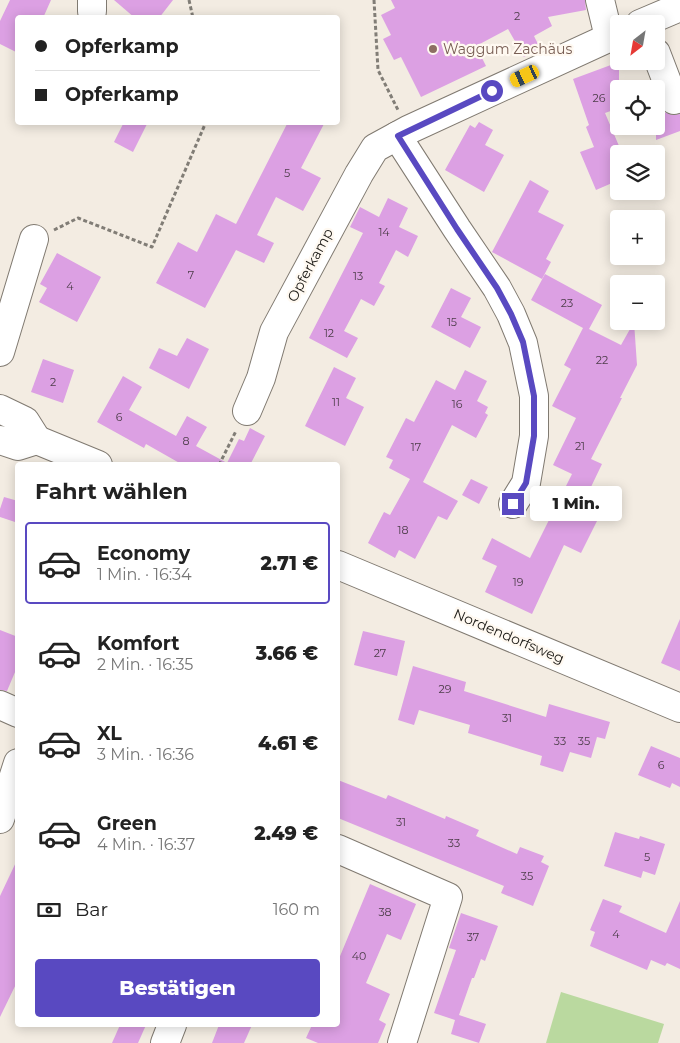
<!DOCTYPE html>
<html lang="de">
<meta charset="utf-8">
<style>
body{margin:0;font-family:Montserrat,sans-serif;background:#f6f6f6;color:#222;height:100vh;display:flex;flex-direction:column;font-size:19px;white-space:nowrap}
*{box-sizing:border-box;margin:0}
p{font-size:16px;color:#767676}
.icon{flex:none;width:28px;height:28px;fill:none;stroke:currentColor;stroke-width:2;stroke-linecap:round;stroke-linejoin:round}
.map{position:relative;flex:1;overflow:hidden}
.details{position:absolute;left:15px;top:462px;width:325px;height:565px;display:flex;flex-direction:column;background:#fff;border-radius:5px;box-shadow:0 2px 12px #0003}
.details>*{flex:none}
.guide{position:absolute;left:15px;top:15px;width:325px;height:110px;border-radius:5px;box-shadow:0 2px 12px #0003;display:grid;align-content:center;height:110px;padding:0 20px;background:#fff}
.needle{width:32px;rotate:211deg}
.controls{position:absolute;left:610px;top:15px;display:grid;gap:10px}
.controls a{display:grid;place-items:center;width:55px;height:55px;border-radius:5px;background:#fff;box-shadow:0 2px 12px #0003;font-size:25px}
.end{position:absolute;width:22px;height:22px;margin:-11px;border:6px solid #5949c1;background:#fff;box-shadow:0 0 0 2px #fff}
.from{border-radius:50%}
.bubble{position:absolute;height:35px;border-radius:5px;background:#fff;box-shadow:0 2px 12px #0003;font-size:16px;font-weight:800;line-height:35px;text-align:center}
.car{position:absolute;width:15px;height:30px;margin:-15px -8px;border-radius:6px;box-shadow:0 0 4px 1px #0007;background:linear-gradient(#f5c518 24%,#345 0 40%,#f5c518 0 76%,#345 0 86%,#f5c518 0)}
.guide b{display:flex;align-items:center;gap:18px;height:48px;font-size:19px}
.guide b+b{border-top:1px solid #e0e0e0}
.guide i{width:12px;height:12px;background:#222}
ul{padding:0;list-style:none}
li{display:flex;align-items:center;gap:15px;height:82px;margin:0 10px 8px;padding:0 10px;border:2px solid transparent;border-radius:5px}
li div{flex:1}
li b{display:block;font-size:19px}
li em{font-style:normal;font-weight:800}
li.active{border-color:#5949c1}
li>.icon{width:45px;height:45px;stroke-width:1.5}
h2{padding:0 20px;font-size:22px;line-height:60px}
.pay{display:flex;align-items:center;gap:12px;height:55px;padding:0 20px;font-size:19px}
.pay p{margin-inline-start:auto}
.primary-button{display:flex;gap:10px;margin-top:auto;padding:10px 20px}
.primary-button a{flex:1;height:58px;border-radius:5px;background:#5949c1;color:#fff;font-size:20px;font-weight:800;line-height:58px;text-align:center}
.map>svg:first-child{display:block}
.green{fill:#bad99f}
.building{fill:#dca0e3}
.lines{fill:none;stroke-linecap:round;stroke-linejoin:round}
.minor-casing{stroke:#807a71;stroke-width:30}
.path{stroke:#817d76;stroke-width:3;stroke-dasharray:4 2.5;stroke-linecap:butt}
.minor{stroke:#fff;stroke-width:28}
.route{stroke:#5949c1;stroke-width:6}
.education-dot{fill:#8d6e63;stroke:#fff9f1;stroke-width:2}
.labels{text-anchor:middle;stroke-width:4.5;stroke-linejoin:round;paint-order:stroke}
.number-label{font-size:11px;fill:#4c3c49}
.education-label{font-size:14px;fill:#785e54;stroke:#fff9f1;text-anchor:start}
.street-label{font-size:14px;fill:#1c1a16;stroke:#fff9f1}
</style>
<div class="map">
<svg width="680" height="1043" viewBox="0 0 680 1043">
<rect width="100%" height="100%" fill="#f3ece2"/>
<polygon class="green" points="561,992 664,1024 658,1043 546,1043"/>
<g class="building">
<polygon points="10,0 51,0 43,18 18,18 18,53 0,44 0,21"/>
<polygon points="114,0 173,0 159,18 135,18"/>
<polygon points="391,0 585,0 586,10 548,17 552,26 534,36 540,48 524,57 508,29 476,46 486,66 421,97 401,57 394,60 383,39 391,35 381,15 395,8"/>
<polygon points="619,62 619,108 605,113 619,146 619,180 596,190 580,152 594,147 586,127 589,125 573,79"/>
<polygon points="664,112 672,115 680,114 680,131 656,140 656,115"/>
<polygon points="124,122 148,122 133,152 114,142"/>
<polygon points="288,122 325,122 301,168 321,178 303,211 276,197 257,235 274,243 264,263 236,250 205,308 156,283 178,242 197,252 216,214 236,224"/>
<polygon points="479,122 493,130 485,145 504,155 484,192 445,170 470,125 475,128"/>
<polygon points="530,180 549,191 538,212 564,225 546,259 551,262 542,279 492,252"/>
<polygon points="388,198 408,208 399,227 418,236 408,257 396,250 379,283 385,286 374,306 361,299 344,331 358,338 347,358 309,338 363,233 350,227 360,207 379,217"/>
<polygon points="57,253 101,277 77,322 39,302 47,288 40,284"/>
<polygon points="545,274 602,305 589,329 621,345 634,322 637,365 620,398 622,398 591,459 602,464 590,489 601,495 596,505 603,509 581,553 564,545 532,614 485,592 497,566 482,559 492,538 530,558 572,474 553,465 576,418 552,406 571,369 564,365 583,328 531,300"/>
<polygon points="451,288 471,298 461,317 481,327 470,348 431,327"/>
<polygon points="187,338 209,349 189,389 149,368 159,348 177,356"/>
<polygon points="43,359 74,370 63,403 31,392"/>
<polygon points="334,367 356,378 346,398 364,407 345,446 305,426"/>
<polygon points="465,370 487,381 477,401 488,407 485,413 488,415 476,438 452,425 423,482 458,501 447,520 438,516 415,559 399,550 395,558 368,543 384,512 390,515 410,479 389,468 393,460 386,457 406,418 414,422 436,380 455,390"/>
<polygon points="123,376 142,387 129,410 176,436 187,416 207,427 196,446 227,463 239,439 244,441 250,428 265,436 250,465 183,465 146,444 144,448 97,422"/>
<polygon points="471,479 488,487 479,504 462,495"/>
<polygon points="4,497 18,501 18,523 0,517 0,509"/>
<polygon points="680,619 680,671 661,663"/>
<polygon points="0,630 18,637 18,665 7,691 0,690"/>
<polygon points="363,631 405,641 397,676 354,665"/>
<polygon points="413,666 466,682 464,691 546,717 549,704 610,722 605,739 597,737 591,758 570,752 563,772 540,765 542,756 468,733 470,725 419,710 414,725 398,720"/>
<polygon points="651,746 680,758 680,787 672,783 670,788 638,775"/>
<polygon points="338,780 386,799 388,795 445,819 446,816 479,830 476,836 517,854 520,847 544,856 541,862 549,866 533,906 501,893 504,886 338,818"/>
<polygon points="615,832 639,839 640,836 665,844 655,875 643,871 641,878 604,866"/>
<polygon points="18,858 18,980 0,1017 0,896"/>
<polygon points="370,884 416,904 401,940 387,934 366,983 390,994 379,1020 386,1024 378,1043 318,1043 306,1038 312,1025 338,1025 338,961"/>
<polygon points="603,899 622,906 619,912 666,933 680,901 680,969 667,963 665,966 651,960 647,970 590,946 595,932 590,930"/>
<polygon points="461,913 498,926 485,961 481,959 474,978 472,978 459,1015 486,1024 479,1043 451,1034 455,1020 434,1013 456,950 449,948"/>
<polygon points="120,1025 146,1025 138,1043 112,1043"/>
<polygon points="219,1025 252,1025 244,1043 212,1043"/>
</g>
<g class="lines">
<defs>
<g id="minor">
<polyline points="92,0 92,11"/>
<polyline points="600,0 609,37"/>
<polyline points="640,24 680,7"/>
<polyline points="656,53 674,100"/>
<polyline points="397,136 457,229 497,288 511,314 523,343 534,396 534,436 526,483 513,504"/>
<polyline points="0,352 34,239"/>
<polyline points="0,409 25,421 37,440 18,446 0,440"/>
<polyline points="247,411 261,378 274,332 359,174 375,148 408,130 619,33"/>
<polyline points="37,440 98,465"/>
<polyline points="338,565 680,708"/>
<polyline points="0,705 18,713"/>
<polyline points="0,819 18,763"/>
<polyline points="338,849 448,897 402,1043"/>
<polyline points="165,1043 172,1025"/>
</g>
</defs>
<use href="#minor" class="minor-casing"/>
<g class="path">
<polyline points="189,0 193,18"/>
<polyline points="374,0 378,70 398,110"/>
<polyline points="54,230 78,218 152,247 206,122"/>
<polyline points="219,465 236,431"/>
</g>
<use href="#minor" class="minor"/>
</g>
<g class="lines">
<polyline class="route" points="492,91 398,136 457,229 497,288 511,314 523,342 534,396 534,436 526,483 513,504"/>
</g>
<circle class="education-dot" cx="433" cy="49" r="5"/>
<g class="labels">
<g class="number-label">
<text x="517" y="20">2</text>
<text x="599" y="102">26</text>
<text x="287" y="177">5</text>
<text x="384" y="236">14</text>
<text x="191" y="279">7</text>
<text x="358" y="280">13</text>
<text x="70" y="290">4</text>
<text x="567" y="307">23</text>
<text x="452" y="326">15</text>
<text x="329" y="337">12</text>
<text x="602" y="364">22</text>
<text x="53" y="386">2</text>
<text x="336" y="406">11</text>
<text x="457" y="408">16</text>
<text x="119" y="421">6</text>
<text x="186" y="445">8</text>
<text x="580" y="450">21</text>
<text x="416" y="451">17</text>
<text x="403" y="534">18</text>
<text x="518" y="586">19</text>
<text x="380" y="657">27</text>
<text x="445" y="693">29</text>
<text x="507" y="722">31</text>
<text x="560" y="745">33</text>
<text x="584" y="745">35</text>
<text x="661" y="769">6</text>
<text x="401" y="826">31</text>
<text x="454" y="847">33</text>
<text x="647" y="861">5</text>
<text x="527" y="880">35</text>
<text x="385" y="916">38</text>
<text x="616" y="938">4</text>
<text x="473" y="941">37</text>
<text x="359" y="960">40</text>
</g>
<g class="education-label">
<text x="443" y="54">Waggum Zachäus</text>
</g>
<g class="street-label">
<text transform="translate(310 265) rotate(-62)" y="5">Opferkamp</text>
<text transform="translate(509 636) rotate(23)" y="5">Nordendorfsweg</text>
</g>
</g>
</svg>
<div class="controls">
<a><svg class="needle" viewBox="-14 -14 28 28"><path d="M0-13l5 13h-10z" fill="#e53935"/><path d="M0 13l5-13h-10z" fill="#767676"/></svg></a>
<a><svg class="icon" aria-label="locate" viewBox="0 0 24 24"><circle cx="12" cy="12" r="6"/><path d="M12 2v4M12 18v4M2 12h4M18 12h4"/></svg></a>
<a><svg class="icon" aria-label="layers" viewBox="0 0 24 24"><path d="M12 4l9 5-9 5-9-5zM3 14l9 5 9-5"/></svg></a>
<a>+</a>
<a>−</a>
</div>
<i class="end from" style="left:492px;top:91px"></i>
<i class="end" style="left:513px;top:504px"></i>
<div class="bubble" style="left:530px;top:486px;width:92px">1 Min.</div>
<i class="car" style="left:525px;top:76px;rotate:245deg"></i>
<div class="guide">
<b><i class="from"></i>Opferkamp</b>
<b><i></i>Opferkamp</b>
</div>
<section class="details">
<h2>Fahrt wählen</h2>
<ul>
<li class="active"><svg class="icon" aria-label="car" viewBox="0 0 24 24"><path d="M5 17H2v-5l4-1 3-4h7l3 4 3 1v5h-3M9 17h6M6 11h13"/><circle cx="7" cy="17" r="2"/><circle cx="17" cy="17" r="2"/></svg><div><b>Economy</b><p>1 Min. · 16:34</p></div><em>2.71 €</em></li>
<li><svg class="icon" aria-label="car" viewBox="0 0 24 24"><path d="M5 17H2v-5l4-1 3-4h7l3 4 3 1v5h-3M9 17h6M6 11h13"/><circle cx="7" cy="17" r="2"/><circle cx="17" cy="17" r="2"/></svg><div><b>Komfort</b><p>2 Min. · 16:35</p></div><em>3.66 €</em></li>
<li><svg class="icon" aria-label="car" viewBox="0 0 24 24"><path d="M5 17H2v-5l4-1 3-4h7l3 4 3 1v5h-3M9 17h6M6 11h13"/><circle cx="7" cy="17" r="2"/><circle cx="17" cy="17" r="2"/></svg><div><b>XL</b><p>3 Min. · 16:36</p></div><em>4.61 €</em></li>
<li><svg class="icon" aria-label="car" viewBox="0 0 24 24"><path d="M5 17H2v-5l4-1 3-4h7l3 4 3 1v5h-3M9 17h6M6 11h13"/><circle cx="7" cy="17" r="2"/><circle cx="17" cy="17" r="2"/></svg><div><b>Green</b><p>4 Min. · 16:37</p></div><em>2.49 €</em></li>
</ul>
<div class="pay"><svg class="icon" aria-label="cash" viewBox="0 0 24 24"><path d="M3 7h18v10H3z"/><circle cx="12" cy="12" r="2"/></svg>Bar<p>160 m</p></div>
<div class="primary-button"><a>Bestätigen</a></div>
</section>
</div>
